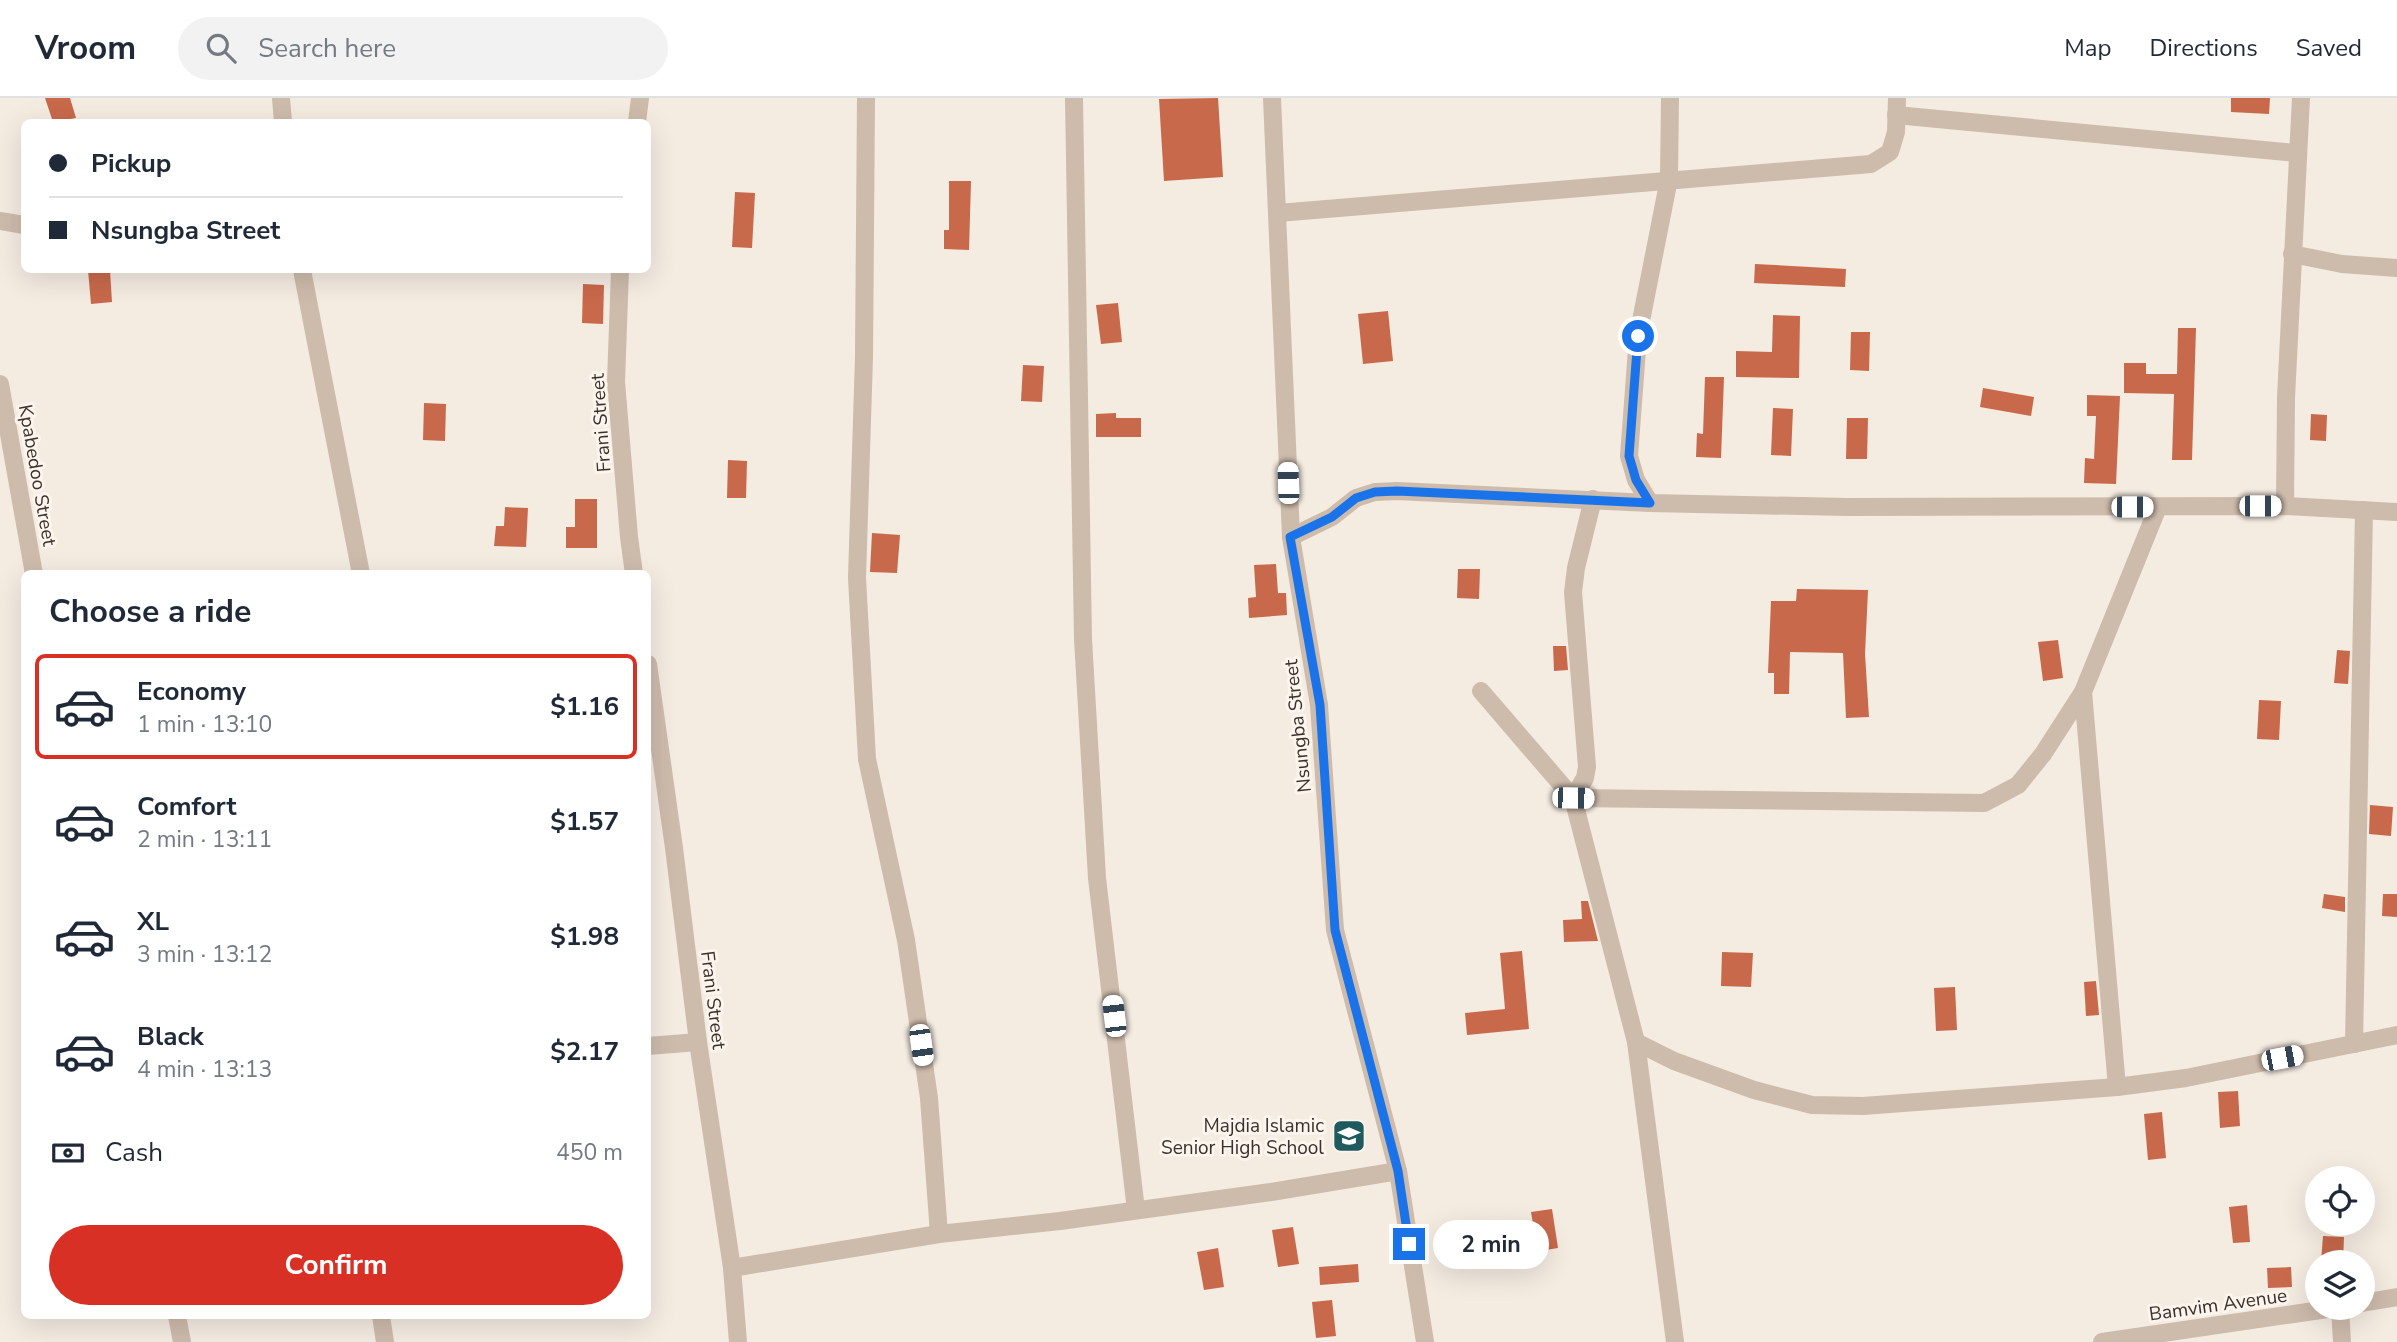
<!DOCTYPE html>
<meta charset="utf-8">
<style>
body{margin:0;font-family:"Nunito Sans",sans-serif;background:#f2f2f3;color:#1f2937;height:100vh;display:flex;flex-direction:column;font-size:26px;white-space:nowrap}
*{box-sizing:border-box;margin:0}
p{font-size:23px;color:#747a83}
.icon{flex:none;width:38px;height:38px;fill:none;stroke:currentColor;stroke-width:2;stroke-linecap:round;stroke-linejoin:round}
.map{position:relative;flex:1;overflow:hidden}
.drawer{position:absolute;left:21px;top:472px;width:630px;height:749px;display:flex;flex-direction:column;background:#fff;border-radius:10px;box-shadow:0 7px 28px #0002}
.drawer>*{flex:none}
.banner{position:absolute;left:21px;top:21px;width:630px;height:154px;border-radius:10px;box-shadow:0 7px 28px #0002;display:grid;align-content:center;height:154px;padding:0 28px;background:#fff}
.buttons{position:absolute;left:2305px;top:1068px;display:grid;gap:14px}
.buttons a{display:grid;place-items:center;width:70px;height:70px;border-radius:50%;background:#fff;box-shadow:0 7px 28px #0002;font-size:35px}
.end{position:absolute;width:32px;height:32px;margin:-16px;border:9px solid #1a73e8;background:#fff;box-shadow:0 0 0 4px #fff}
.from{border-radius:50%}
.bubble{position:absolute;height:49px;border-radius:24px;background:#fff;box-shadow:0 7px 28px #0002;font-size:23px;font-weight:700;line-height:49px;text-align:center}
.car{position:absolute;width:21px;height:42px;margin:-21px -10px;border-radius:9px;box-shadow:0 0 5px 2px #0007;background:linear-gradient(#fff 24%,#345 0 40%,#fff 0 76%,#345 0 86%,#fff 0)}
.banner b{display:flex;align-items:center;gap:24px;height:66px;font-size:26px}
.banner b+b{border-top:2px solid #e0e1e3}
.banner i{width:18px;height:18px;background:#1f2937}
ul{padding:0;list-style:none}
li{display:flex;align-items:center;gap:21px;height:105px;margin:0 14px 10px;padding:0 14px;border:4px solid transparent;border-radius:10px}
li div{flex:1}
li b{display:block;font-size:26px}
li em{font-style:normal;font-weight:700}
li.on{border-color:#d93025}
li>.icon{width:63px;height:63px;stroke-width:1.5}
h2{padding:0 28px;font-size:32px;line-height:84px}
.pay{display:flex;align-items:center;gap:18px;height:77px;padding:0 28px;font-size:26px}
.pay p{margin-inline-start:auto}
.button{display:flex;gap:14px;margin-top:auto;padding:14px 28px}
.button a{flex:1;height:80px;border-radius:42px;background:#d93025;color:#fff;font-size:28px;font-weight:700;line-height:80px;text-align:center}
header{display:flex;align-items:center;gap:42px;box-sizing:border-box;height:98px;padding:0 35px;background:#fff;border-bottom:2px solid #e0e1e3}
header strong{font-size:33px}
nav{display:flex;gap:38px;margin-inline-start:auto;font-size:24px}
.search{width:490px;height:63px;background:#f2f2f3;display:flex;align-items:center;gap:18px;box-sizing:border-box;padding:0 24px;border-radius:38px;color:#747a83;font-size:26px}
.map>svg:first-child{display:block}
.building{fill:#c8694b}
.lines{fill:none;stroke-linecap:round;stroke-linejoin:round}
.minor{stroke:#cdbbac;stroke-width:18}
.route{stroke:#1a73e8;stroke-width:9}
.labels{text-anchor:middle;stroke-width:6;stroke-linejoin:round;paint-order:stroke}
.street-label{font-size:19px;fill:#3b302b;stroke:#fbf5ee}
.poi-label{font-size:19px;fill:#3b302b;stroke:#fbf5ee;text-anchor:end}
</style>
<header>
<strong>Vroom</strong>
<div class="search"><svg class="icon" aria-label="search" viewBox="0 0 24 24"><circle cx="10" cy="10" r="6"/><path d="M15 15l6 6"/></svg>Search here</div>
<nav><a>Map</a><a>Directions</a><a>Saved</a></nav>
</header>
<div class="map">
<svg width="2397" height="1244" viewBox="0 0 2397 1244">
<rect width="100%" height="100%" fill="#f4ebe1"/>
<g class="building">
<polygon points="45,0 70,0 76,20 53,24"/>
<polygon points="1218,0 1223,79 1164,83 1159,1"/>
<polygon points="2231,0 2270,0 2269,16 2231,14"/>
<polygon points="949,83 971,83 969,152 944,151 944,132 949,132"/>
<polygon points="735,94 755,95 752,150 732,149"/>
<polygon points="1755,166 1846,171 1845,189 1754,185"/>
<polygon points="88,172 110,172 112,204 91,206"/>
<polygon points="583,186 604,187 603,226 582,225"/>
<polygon points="1118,205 1122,244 1101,246 1096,207"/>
<polygon points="1388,213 1393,263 1363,266 1358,216"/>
<polygon points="1773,217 1800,218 1799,280 1736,279 1736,253 1772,254"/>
<polygon points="2178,230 2196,230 2192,362 2172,362 2174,296 2124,295 2124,265 2146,265 2146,276 2177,276"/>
<polygon points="1851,234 1870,234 1869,273 1850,272"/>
<polygon points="1023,267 1044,268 1042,304 1021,303"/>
<polygon points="1705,279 1724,279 1721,360 1696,359 1697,335 1703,336"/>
<polygon points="1983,290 2034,299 2031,318 1980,309"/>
<polygon points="2087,297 2120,298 2116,386 2084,385 2085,360 2094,361 2096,318 2087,318"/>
<polygon points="424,305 446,306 445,343 423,342"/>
<polygon points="1773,310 1793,311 1791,358 1771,357"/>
<polygon points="1116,315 1116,320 1141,320 1141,339 1096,339 1096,316"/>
<polygon points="2311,316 2327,317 2326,343 2310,342"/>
<polygon points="1847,320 1868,320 1867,361 1846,361"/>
<polygon points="728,362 747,363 746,400 727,400"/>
<polygon points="575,401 597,401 597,450 566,450 566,429 575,429"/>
<polygon points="505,409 528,410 526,449 494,448 496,428 504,428"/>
<polygon points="872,435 900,437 897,475 870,474"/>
<polygon points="1276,466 1278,495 1286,495 1287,517 1249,520 1248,500 1256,499 1254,467"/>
<polygon points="1458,471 1480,471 1479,501 1457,500"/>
<polygon points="1797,491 1868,492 1865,556 1869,619 1846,620 1843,555 1790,554 1789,596 1774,596 1774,575 1768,575 1771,503 1796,503"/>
<polygon points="2058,542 2063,580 2043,583 2038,544"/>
<polygon points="1553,548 1566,548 1568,572 1554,573"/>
<polygon points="2337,552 2350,553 2348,586 2334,585"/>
<polygon points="2259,602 2281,603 2279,642 2257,641"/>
<polygon points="2370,707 2393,709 2391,738 2369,736"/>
<polygon points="2324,796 2345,799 2345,814 2322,810"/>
<polygon points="2383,796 2397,796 2397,819 2382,818"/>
<polygon points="1581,803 1588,803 1598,843 1564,844 1563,822 1582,821"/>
<polygon points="1522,853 1529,931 1467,937 1465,915 1505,911 1500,855"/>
<polygon points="1722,854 1753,855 1751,889 1721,888"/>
<polygon points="2096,883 2099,917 2086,918 2084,884"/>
<polygon points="1955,889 1957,932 1936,933 1934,890"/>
<polygon points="2238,993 2240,1028 2220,1030 2218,994"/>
<polygon points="2162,1014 2166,1060 2148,1062 2144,1016"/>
<polygon points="2247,1107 2250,1144 2233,1145 2229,1109"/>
<polygon points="1552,1111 1558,1150 1469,1165 1465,1143 1534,1132 1531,1114"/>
<polygon points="1293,1129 1299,1166 1278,1169 1272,1132"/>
<polygon points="2323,1138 2344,1139 2343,1164 2321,1164"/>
<polygon points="1218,1150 1224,1189 1204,1192 1197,1154"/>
<polygon points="1358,1166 1359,1184 1320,1187 1319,1169"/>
<polygon points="2291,1169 2292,1189 2268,1190 2267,1170"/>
<polygon points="1332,1202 1336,1238 1316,1240 1312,1204"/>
</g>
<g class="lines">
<g class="minor">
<polyline points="281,0 283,24"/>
<polyline points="866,0 864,259 857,480 867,661 906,842 929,1000 939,1136"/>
<polyline points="1074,0 1083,541 1097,780 1136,1112"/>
<polyline points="1272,0 1291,439 1319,607 1335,832 1398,1073 1425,1244"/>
<polyline points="1896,17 2296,55"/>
<polyline points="637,24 640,0"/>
<polyline points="1278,115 1871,66 1890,54 1896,34 1897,0"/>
<polyline points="0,123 24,127"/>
<polyline points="2292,156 2342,166 2397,170"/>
<polyline points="302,172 361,476"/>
<polyline points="620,172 616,284 629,439 634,476"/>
<polyline points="0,286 34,476"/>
<polyline points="1593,401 1576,470 1573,494 1587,669 1585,680 1573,700 1636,944 1675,1244"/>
<polyline points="1650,405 1636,382 1629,358 1638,238 1669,81 1670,0"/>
<polyline points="2285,408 2286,300 2301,0"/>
<polyline points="1291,439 1332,419 1356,400 1375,394 1397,393 1650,405 1847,409 2285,408 2397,414"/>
<polyline points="648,566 674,750 698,944 732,1170 738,1244"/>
<polyline points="1481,593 1573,700 1984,705 2018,687 2043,656 2083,594"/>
<polyline points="1636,944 1674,963 1754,992 1812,1007 1863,1008 2117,989 2186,980 2397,937"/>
<polyline points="2354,946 2364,412"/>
<polyline points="648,948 698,944"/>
<polyline points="2117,989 2083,594 2158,409"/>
<polyline points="732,1170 939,1136 1060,1123 1271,1094 1398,1073"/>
<polyline points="2362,1205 2397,1199"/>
<polyline points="2340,1209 2342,1244"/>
<polyline points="177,1218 182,1244"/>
<polyline points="381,1218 385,1244"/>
<polyline points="2102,1244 2341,1209"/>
</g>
</g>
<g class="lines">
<polyline class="route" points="1409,1146 1398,1073 1335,832 1320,607 1290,439 1332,419 1356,400 1375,394 1397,393 1650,405 1636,382 1629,358 1638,238"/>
</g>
<defs>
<symbol id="school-square" viewBox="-11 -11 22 22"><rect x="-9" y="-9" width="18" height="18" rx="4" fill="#1f5a5e" stroke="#fbf5ee"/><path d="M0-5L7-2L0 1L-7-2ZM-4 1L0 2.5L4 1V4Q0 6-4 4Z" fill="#fff"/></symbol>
</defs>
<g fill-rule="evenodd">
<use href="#school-square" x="1330" y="1019" width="38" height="38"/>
</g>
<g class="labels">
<g class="street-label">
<text transform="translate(600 325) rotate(-94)" y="7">Frani Street</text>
<text transform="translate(38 377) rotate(80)" y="7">Kpabedoo Street</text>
<text transform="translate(1297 628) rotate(-96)" y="7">Nsungba Street</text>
<text transform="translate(714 902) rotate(83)" y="7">Frani Street</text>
<text transform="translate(2218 1206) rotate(-8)" y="7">Bamvim Avenue</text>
</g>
<g class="poi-label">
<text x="1324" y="1034">Majdia Islamic<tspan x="1324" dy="22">Senior High School</tspan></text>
</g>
</g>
</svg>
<div class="buttons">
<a><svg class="icon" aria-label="locate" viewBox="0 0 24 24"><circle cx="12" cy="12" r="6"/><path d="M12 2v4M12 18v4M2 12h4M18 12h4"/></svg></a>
<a><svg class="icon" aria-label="layers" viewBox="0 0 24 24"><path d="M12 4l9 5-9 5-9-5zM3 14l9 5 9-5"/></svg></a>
</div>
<i class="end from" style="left:1638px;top:238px"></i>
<i class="end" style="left:1409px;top:1146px"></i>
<div class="bubble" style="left:1433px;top:1122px;width:116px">2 min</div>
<i class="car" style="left:1288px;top:385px;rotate:358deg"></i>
<i class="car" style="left:2260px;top:408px;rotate:90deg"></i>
<i class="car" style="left:2132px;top:409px;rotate:90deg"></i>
<i class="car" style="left:1573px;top:700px;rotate:91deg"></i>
<i class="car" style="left:1114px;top:918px;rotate:353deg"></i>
<i class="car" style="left:921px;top:947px;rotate:172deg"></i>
<i class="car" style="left:2282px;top:960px;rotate:79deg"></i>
<div class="banner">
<b><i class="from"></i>Pickup</b>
<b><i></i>Nsungba Street</b>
</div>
<section class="drawer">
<h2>Choose a ride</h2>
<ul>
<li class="on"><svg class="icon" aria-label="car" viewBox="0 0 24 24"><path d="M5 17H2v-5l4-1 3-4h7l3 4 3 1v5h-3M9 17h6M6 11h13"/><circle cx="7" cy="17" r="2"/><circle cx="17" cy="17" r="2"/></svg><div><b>Economy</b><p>1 min · 13:10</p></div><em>$1.16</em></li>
<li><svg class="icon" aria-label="car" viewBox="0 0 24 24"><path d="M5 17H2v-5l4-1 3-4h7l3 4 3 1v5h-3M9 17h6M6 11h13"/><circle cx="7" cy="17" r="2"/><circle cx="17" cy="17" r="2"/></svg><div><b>Comfort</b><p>2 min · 13:11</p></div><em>$1.57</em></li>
<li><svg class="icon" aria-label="car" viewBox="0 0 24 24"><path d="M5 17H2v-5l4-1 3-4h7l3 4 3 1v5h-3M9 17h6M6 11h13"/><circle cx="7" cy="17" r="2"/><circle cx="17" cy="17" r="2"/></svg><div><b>XL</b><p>3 min · 13:12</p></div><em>$1.98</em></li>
<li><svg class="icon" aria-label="car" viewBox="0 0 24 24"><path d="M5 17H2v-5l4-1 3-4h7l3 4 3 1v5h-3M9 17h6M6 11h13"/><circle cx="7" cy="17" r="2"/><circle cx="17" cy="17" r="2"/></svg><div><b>Black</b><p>4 min · 13:13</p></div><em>$2.17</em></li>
</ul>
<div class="pay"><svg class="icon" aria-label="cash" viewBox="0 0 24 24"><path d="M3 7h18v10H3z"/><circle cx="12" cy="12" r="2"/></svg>Cash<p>450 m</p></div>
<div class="button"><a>Confirm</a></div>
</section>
</div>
